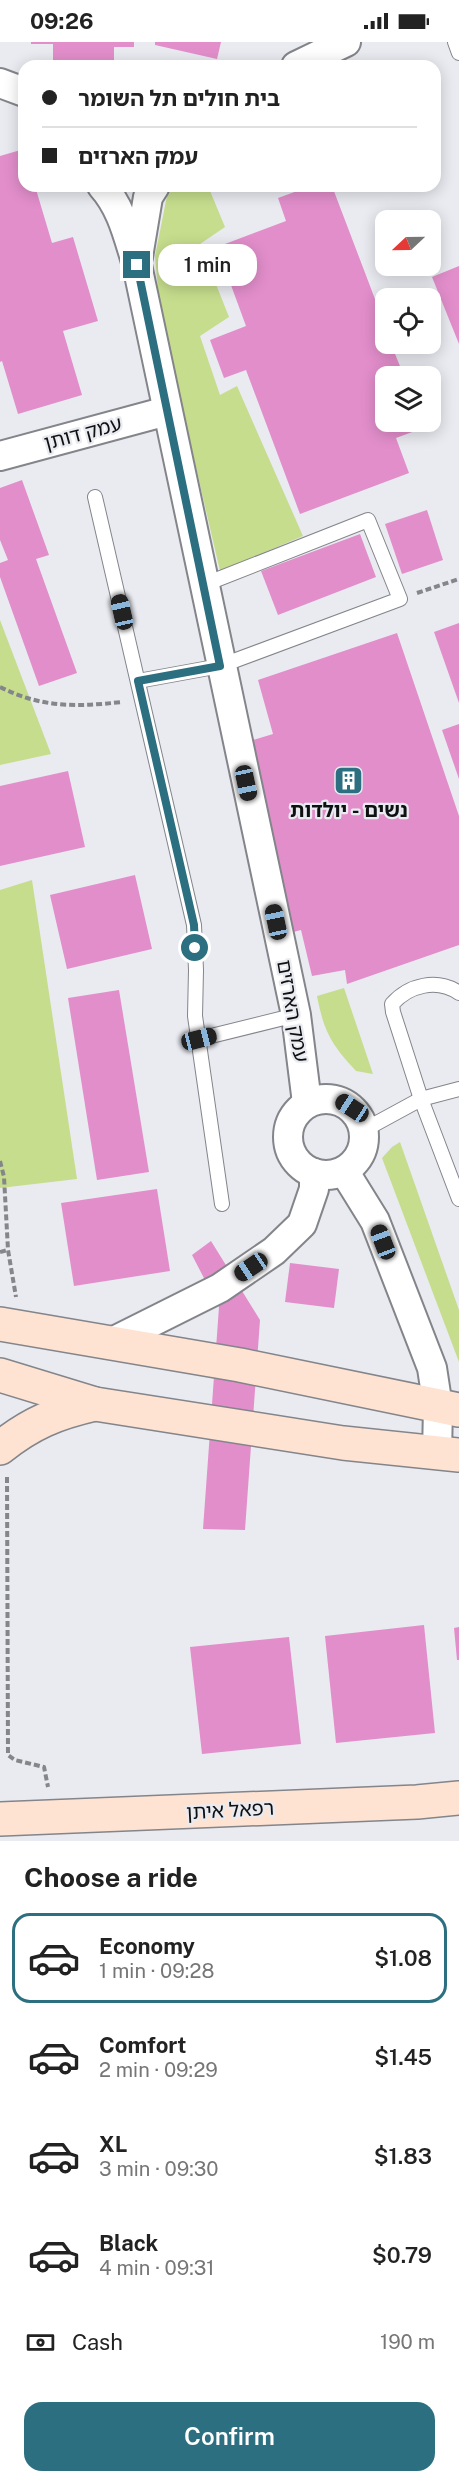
<!DOCTYPE html>
<meta charset="utf-8">
<style>
body{margin:0;font-family:"Public Sans","Noto Sans Hebrew",sans-serif;background:#f2f2f2;color:#222;height:100vh;display:flex;flex-direction:column;font-size:22px;white-space:nowrap}
*{box-sizing:border-box;margin:0}
p{font-size:20px;color:#767676}
.icon{flex:none;width:33px;height:33px;fill:none;stroke:currentColor;stroke-width:2;stroke-linecap:round;stroke-linejoin:round}
.map{position:relative;height:1799px;overflow:hidden}
.drawer{display:flex;flex-direction:column;background:#fff;flex:1}
.drawer>*{flex:none}
.banner{position:absolute;left:18px;top:18px;width:423px;height:132px;border-radius:18px;box-shadow:0 3px 15px #0003;display:grid;align-content:center;height:132px;padding:0 24px;background:#fff}
.needle{width:39px;rotate:248deg}
.buttons{position:absolute;left:375px;top:168px;display:grid;gap:12px}
.buttons a{display:grid;place-items:center;width:66px;height:66px;border-radius:12px;background:#fff;box-shadow:0 3px 15px #0003;font-size:30px}
.end{position:absolute;width:27px;height:27px;margin:-14px;border:8px solid #2b6f80;background:#fff;box-shadow:0 0 0 3px #fff}
.from{border-radius:50%}
.bubble{position:absolute;height:42px;border-radius:18px;background:#fff;box-shadow:0 3px 15px #0003;font-size:20px;font-weight:600;line-height:42px;text-align:center}
.car{position:absolute;width:18px;height:36px;margin:-18px -9px;border-radius:8px;box-shadow:0 0 4px 2px #0007;background:linear-gradient(#222 24%,#8ab4d8 0 40%,#222 0 76%,#8ab4d8 0 86%,#222 0)}
.banner b{display:flex;align-items:center;gap:21px;height:57px;font-size:22px}
.banner b+b{border-top:2px solid #e0e0e0}
.banner i{width:15px;height:15px;background:#222}
ul{padding:0;list-style:none}
li{display:flex;align-items:center;gap:18px;height:90px;margin:0 12px 9px;padding:0 12px;border:3px solid transparent;border-radius:18px}
li div{flex:1}
li b{display:block;font-size:22px}
li em{font-style:normal;font-weight:600}
li.active{border-color:#2b6f80}
li>.icon{width:54px;height:54px;stroke-width:1.5}
h2{padding:0 24px;font-size:27px;line-height:72px}
.pay{display:flex;align-items:center;gap:15px;height:66px;padding:0 24px;font-size:22px}
.pay p{margin-inline-start:auto}
.primary-button{display:flex;gap:12px;margin-top:auto;padding:12px 24px}
.primary-button a{flex:1;height:69px;border-radius:18px;background:#2b6f80;color:#fff;font-size:24px;font-weight:600;line-height:69px;text-align:center}
.status{display:flex;justify-content:space-between;align-items:center;height:42px;padding:0 30px;background:#fff;direction:ltr}
.status svg{height:16px;fill:currentColor}
.map>svg:first-child{display:block}
.green{fill:#c6dd8d}
.building{fill:#e28ecb}
.lines{fill:none;stroke-linecap:round;stroke-linejoin:round}
.lane-casing{stroke:#83858a;stroke-width:16}
.street-casing{stroke:#83858a;stroke-width:32}
.secondary-casing{stroke:#83858a;stroke-width:36}
.path{stroke:#84868a;stroke-width:4;stroke-dasharray:6 3;stroke-linecap:butt}
.lane{stroke:#fff;stroke-width:14}
.street{stroke:#fff;stroke-width:28}
.secondary{stroke:#fee3d3;stroke-width:33}
.route{stroke:#2b6f80;stroke-width:8}
.labels{text-anchor:middle;stroke-width:4.5;stroke-linejoin:round;paint-order:stroke}
.street-label{font-size:20px;fill:#0f1012;stroke:#e9ebf1}
.poi-label{font-size:20px;font-weight:bold;fill:#0f1012;stroke:#e9ebf1}
</style>
<div class="status"><b>09:26</b><svg viewBox="0 0 49 12"><path d="M0 12V9h3v3zM5 12V6h3v6zM10 12V3h3v9zM15 12V0h3v12zM26 1h20v11H26zM47 4h2v5h-2z"/></svg></div>
<div class="map">
<svg width="459" height="1799" viewBox="0 0 459 1799">
<rect width="100%" height="100%" fill="#e9ebf1"/>
<g class="green">
<polygon points="176,144 208,144 225,185 200,202 229,275 200,294 220,353 237,344 303,494 220,529 160,270 155,214 167,154"/>
<polygon points="0,578 51,712 0,723"/>
<polygon points="32,838 77,1137 0,1146 0,848"/>
<path d="M344,946L373,1032L356,1029C331,1002 324,990 317,954Z"/>
<polygon points="400,1100 459,1268 459,1320 382,1116 392,1105"/>
</g>
<g class="building">
<polygon points="31,0 134,0 134,5 114,5 114,18 53,19 53,2 31,2"/>
<polygon points="155,0 221,0 217,17 155,3"/>
<polygon points="24,107 24,144 35,144 52,201 73,195 98,279 63,289 82,353 18,372 2,319 0,320 0,114"/>
<polygon points="311,144 332,144 386,286 386,302 391,302 404,334 386,334 386,380 420,380 423,386 396,396 409,431 300,472 246,328 224,336 210,298 246,284 217,205 286,179 278,156"/>
<polygon points="459,224 459,302 432,235"/>
<polygon points="22,438 49,513 36,517 77,631 39,644 0,535 0,521 8,518 0,498 0,446"/>
<polygon points="427,468 443,518 402,532 385,482"/>
<polygon points="360,492 376,535 278,573 261,529"/>
<polygon points="459,581 459,661 434,590"/>
<polygon points="397,591 459,774 459,903 347,942 345,928 312,934 301,888 286,892 243,701 273,692 258,638"/>
<polygon points="459,682 459,737 442,688"/>
<polygon points="68,729 85,805 0,824 0,744"/>
<polygon points="135,833 152,907 67,927 50,853"/>
<polygon points="119,948 149,1130 97,1138 68,956"/>
<polygon points="157,1147 170,1229 74,1244 61,1161"/>
<polygon points="211,1199 260,1278 245,1488 203,1487 219,1265 192,1213"/>
<polygon points="290,1221 339,1227 334,1266 285,1260"/>
<polygon points="424,1583 435,1691 336,1701 325,1594"/>
<polygon points="459,1585 459,1618 457,1618 454,1586"/>
<polygon points="289,1595 301,1702 202,1712 190,1605"/>
</g>
<g class="lines">
<defs>
<g id="lane">
<polyline points="455,0 459,11"/>
<polyline points="95,455 194,883 196,928 195,974 222,1162"/>
<polyline points="138,639 220,624 400,557 368,478 203,543"/>
<path d="M459,951C437,936 409,943 392,962L393,970L421,1057L459,1157"/>
<polyline points="199,997 296,973"/>
<polyline points="364,1088 421,1057 459,1047"/>
</g>
<g id="street">
<polyline points="296,24 346,0"/>
<polyline points="0,41 24,50"/>
<path d="M102,144C122,166 128,195 137,223L296,973L307,1061"/>
<polyline points="138,215 148,155 155,144"/>
<polyline points="0,414 167,369"/>
<circle cx="326" cy="1095" r="38"/>
<polyline points="344,1129 375,1179 432,1326 438,1365 437,1412"/>
<polyline points="108,1302 220,1246 274,1209 302,1182 314,1147 314,1131"/>
</g>
<g id="secondary">
<polyline points="0,1282 240,1323 459,1368"/>
<polyline points="0,1333 95,1362 343,1401 459,1413"/>
<path d="M0,1406C31,1381 56,1371 95,1362"/>
<polyline points="0,1777 417,1760 459,1756"/>
</g>
</defs>
<use href="#lane" class="lane-casing"/>
<use href="#street" class="street-casing"/>
<use href="#secondary" class="secondary-casing"/>
<g class="path">
<polyline points="417,551 459,537"/>
<path d="M0,645C42,666 76,665 122,660"/>
<polyline points="0,1119 4,1135 8,1208 16,1255"/>
<polyline points="0,1210 8,1208"/>
<polyline points="7,1435 8,1713 15,1718 44,1725 48,1745"/>
</g>
<use href="#lane" class="lane"/>
<use href="#street" class="street"/>
<use href="#secondary" class="secondary"/>
</g>
<g class="lines">
<polyline class="route" points="137,223 220,624 138,639 194,883 195,906"/>
</g>
<defs>
<symbol id="building-square" viewBox="-11 -11 22 22"><rect x="-9" y="-9" width="18" height="18" rx="4" fill="#2b6f80" stroke="#e9ebf1"/><path d="M-4-6H4V6H1V3H-1V6H-4ZM-2.5-4.3h1.7v1.8h-1.7ZM.8-4.3h1.7v1.8H.8ZM-2.5-1h1.7V.8h-1.7ZM.8-1h1.7V.8H.8Z" fill="#fff"/></symbol>
</defs>
<g fill-rule="evenodd">
<use href="#building-square" x="332" y="722" width="33" height="33"/>
</g>
<g class="labels">
<g class="street-label">
<text transform="translate(83 391) rotate(-15)" y="7">עמק דותן</text>
<text transform="translate(293 969) rotate(80)" y="7">עמק הארזים</text>
<text transform="translate(230 1768) rotate(-3)" y="7">רפאל איתן</text>
</g>
<g class="poi-label">
<text x="349" y="775">נשים - יולדות</text>
</g>
</g>
</svg>
<div class="buttons">
<a><svg class="needle" viewBox="-14 -14 28 28"><path d="M0-13l5 13h-10z" fill="#e53935"/><path d="M0 13l5-13h-10z" fill="#767676"/></svg></a>
<a><svg class="icon" aria-label="locate" viewBox="0 0 24 24"><circle cx="12" cy="12" r="6"/><path d="M12 2v4M12 18v4M2 12h4M18 12h4"/></svg></a>
<a><svg class="icon" aria-label="layers" viewBox="0 0 24 24"><path d="M12 4l9 5-9 5-9-5zM3 14l9 5 9-5"/></svg></a>
</div>
<i class="end from" style="left:195px;top:906px"></i>
<i class="end" style="left:137px;top:223px"></i>
<div class="bubble" style="left:158px;top:202px;width:99px">1 min</div>
<i class="car" style="left:122px;top:570px;rotate:347deg"></i>
<i class="car" style="left:246px;top:741px;rotate:168deg"></i>
<i class="car" style="left:276px;top:880px;rotate:348deg"></i>
<i class="car" style="left:199px;top:997px;rotate:76deg"></i>
<i class="car" style="left:352px;top:1066px;rotate:303deg"></i>
<i class="car" style="left:383px;top:1200px;rotate:339deg"></i>
<i class="car" style="left:251px;top:1225px;rotate:236deg"></i>
<div class="banner">
<b><i class="from"></i>בית חולים תל השומר</b>
<b><i></i>עמק הארזים</b>
</div>
</div>
<section class="drawer">
<h2>Choose a ride</h2>
<ul>
<li class="active"><svg class="icon" aria-label="car" viewBox="0 0 24 24"><path d="M5 17H2v-5l4-1 3-4h7l3 4 3 1v5h-3M9 17h6M6 11h13"/><circle cx="7" cy="17" r="2"/><circle cx="17" cy="17" r="2"/></svg><div><b>Economy</b><p>1 min · 09:28</p></div><em>$1.08</em></li>
<li><svg class="icon" aria-label="car" viewBox="0 0 24 24"><path d="M5 17H2v-5l4-1 3-4h7l3 4 3 1v5h-3M9 17h6M6 11h13"/><circle cx="7" cy="17" r="2"/><circle cx="17" cy="17" r="2"/></svg><div><b>Comfort</b><p>2 min · 09:29</p></div><em>$1.45</em></li>
<li><svg class="icon" aria-label="car" viewBox="0 0 24 24"><path d="M5 17H2v-5l4-1 3-4h7l3 4 3 1v5h-3M9 17h6M6 11h13"/><circle cx="7" cy="17" r="2"/><circle cx="17" cy="17" r="2"/></svg><div><b>XL</b><p>3 min · 09:30</p></div><em>$1.83</em></li>
<li><svg class="icon" aria-label="car" viewBox="0 0 24 24"><path d="M5 17H2v-5l4-1 3-4h7l3 4 3 1v5h-3M9 17h6M6 11h13"/><circle cx="7" cy="17" r="2"/><circle cx="17" cy="17" r="2"/></svg><div><b>Black</b><p>4 min · 09:31</p></div><em>$0.79</em></li>
</ul>
<div class="pay"><svg class="icon" aria-label="cash" viewBox="0 0 24 24"><path d="M3 7h18v10H3z"/><circle cx="12" cy="12" r="2"/></svg>Cash<p>190 m</p></div>
<div class="primary-button"><a>Confirm</a></div>
</section>
